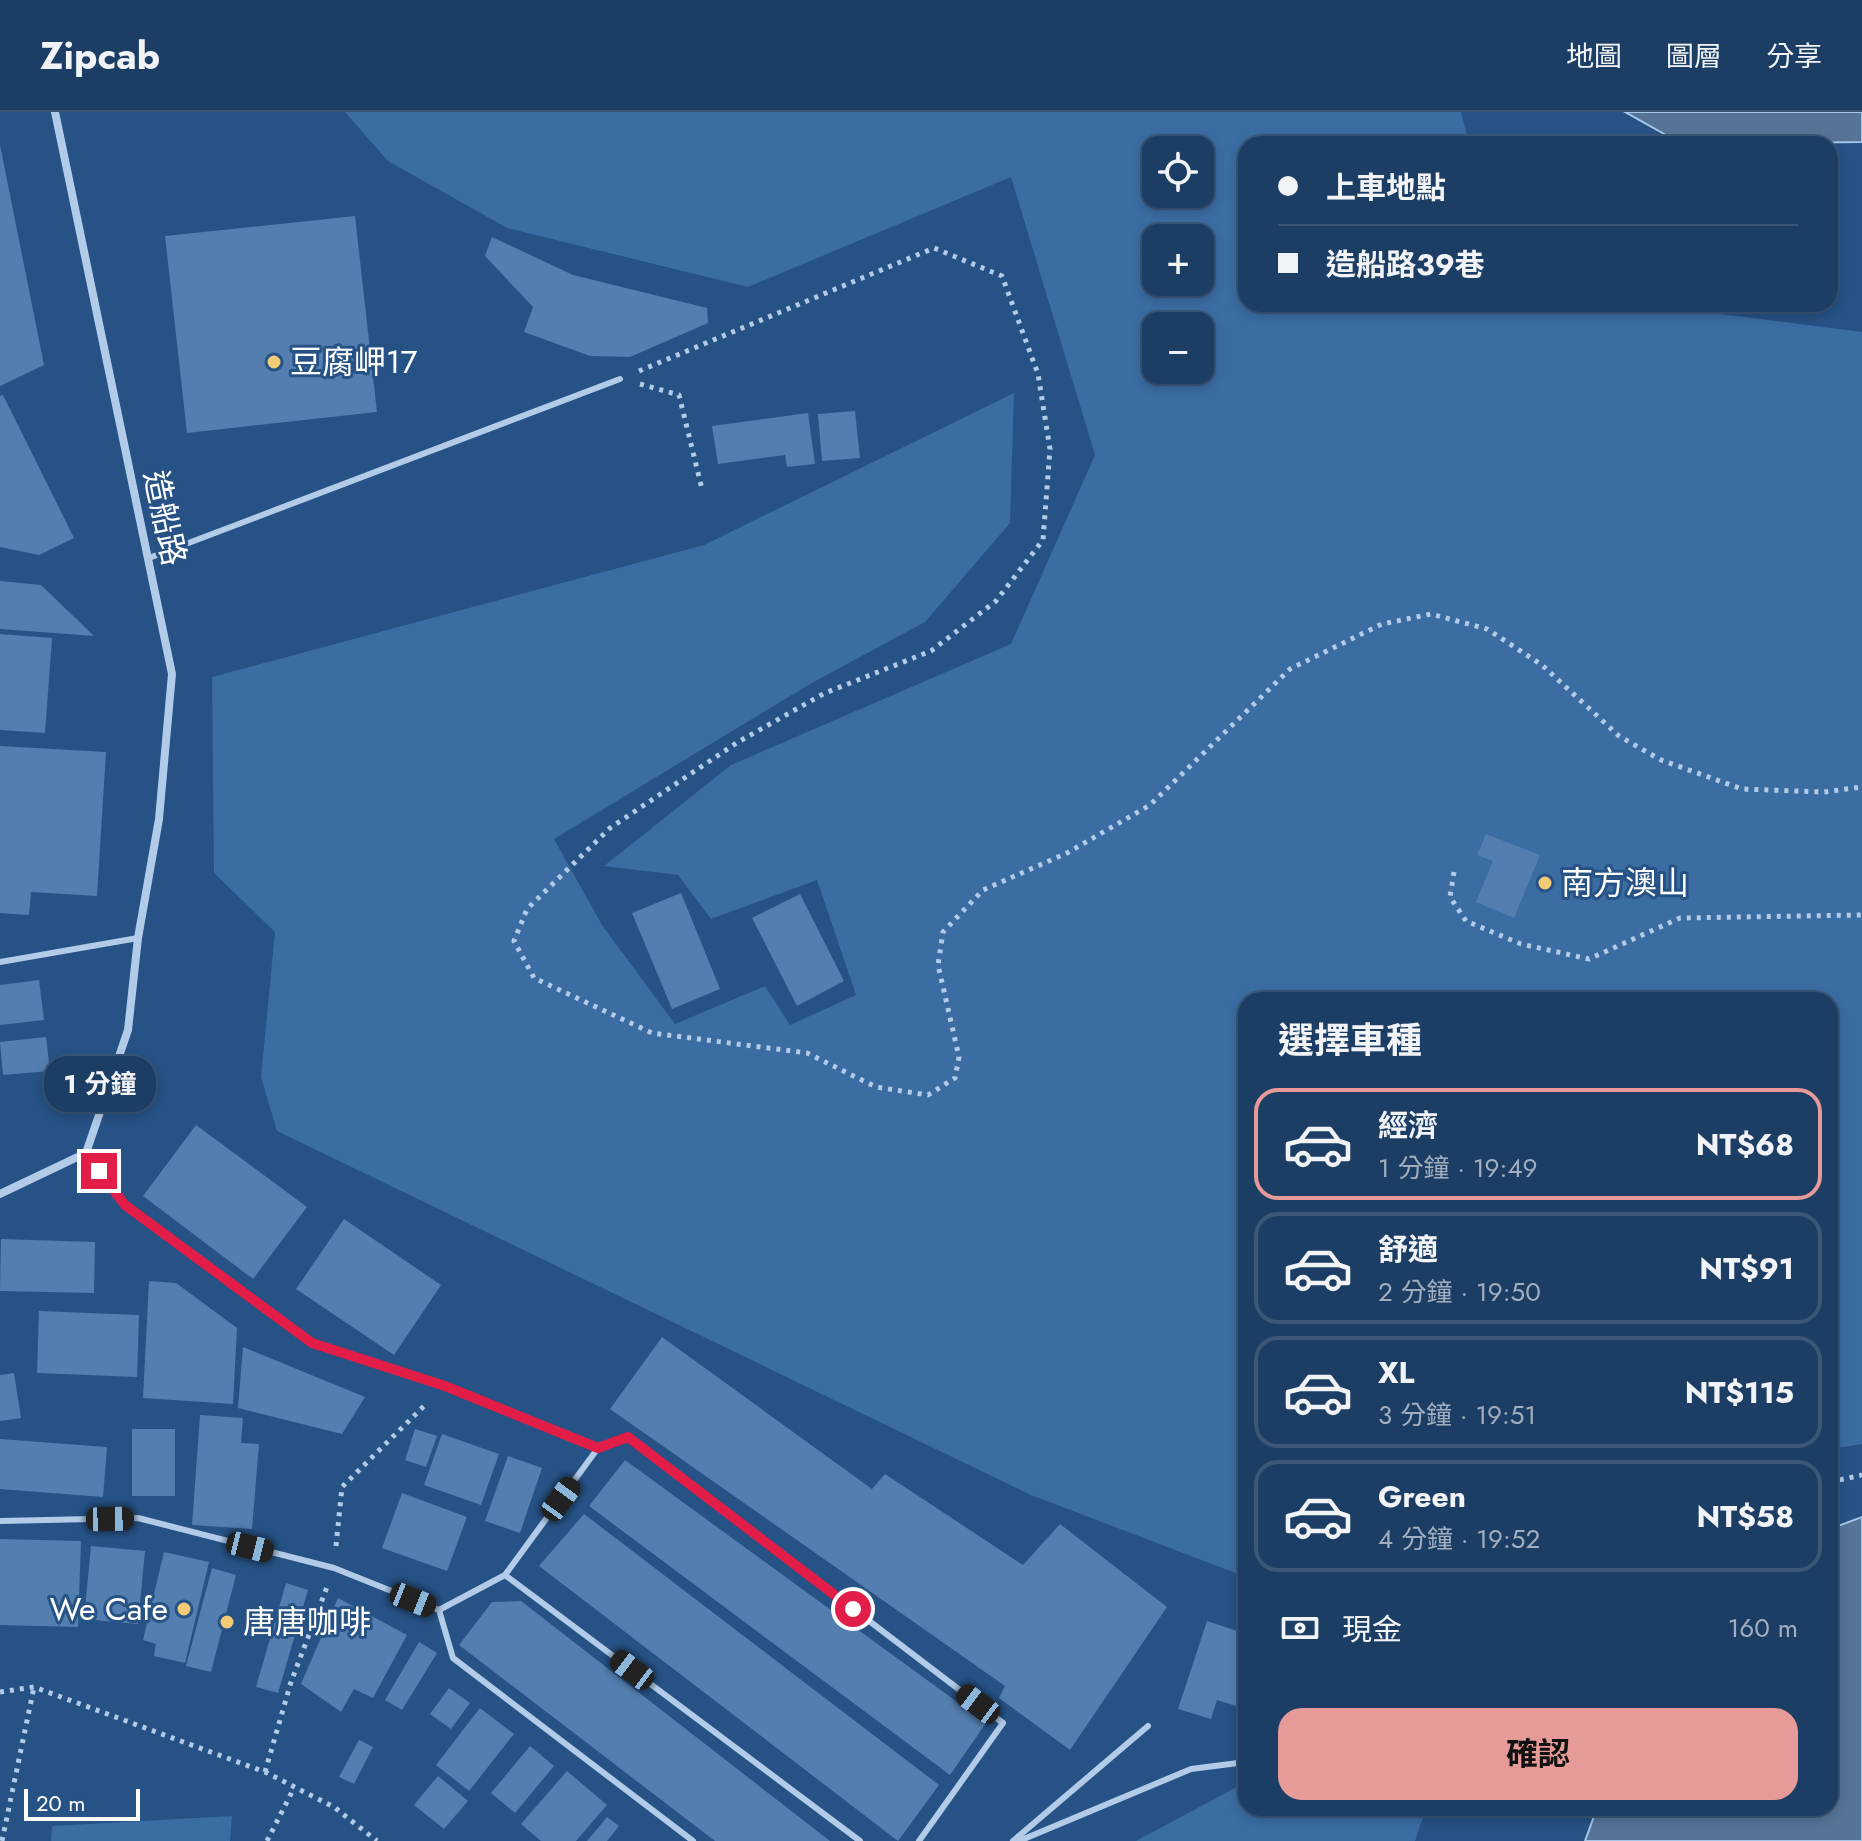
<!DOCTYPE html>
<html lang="zh-TW">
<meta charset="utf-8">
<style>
body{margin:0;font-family:Jost,"Noto Sans TC",sans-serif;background:#25456a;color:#f1f3f6;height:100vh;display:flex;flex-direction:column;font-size:30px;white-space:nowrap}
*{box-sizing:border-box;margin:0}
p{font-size:26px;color:#a0aebf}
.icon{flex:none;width:44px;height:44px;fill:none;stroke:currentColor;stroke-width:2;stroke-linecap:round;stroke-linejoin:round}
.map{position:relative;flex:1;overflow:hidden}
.drawer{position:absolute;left:1238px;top:880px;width:600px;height:824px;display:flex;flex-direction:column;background:#1c3e64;border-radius:24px;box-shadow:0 4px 12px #0003,0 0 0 2px #3a5778}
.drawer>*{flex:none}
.banner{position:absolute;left:1238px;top:24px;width:600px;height:176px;border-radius:24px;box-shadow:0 4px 12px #0003,0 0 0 2px #3a5778;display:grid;align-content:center;height:176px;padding:0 40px;background:#1c3e64}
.buttons{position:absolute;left:1142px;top:24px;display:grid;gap:16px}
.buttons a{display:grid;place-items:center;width:72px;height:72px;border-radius:16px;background:#1c3e64;box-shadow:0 4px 12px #0003,0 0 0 2px #3a5778;font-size:40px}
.scale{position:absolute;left:24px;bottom:20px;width:116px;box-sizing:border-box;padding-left:8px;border:4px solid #fff;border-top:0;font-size:22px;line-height:28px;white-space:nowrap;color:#fff;-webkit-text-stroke:6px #265285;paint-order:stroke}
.end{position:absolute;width:36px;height:36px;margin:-18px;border:10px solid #e11d48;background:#fff;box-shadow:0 0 0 4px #fff}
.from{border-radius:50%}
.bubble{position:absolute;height:56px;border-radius:24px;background:#1c3e64;box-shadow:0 4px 12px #0003,0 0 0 2px #3a5778;font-size:26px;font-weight:700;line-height:56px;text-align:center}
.car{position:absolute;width:24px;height:48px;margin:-24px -12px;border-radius:10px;box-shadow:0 0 6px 2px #0007;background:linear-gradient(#222 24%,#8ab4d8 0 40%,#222 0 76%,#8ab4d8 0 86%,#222 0)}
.banner b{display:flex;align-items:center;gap:28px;height:76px;font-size:30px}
.banner b+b{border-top:2px solid #3a5778}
.banner i{width:20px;height:20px;background:#f1f3f6}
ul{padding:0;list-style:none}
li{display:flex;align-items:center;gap:24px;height:112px;margin:0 16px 12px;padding:0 24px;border:4px solid #3a5778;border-radius:24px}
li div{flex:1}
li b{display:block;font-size:30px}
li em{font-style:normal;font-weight:700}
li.current{border-color:#e69b98}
li>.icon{width:72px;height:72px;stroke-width:1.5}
h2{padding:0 40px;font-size:36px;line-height:96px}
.pay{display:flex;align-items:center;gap:20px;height:88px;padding:0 40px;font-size:30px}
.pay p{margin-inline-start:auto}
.cta{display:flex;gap:16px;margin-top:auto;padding:16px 40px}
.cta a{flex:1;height:92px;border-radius:24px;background:#e69b98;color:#111;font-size:32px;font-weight:700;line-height:92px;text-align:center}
header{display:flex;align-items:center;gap:48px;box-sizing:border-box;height:112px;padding:0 40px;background:#1c3e64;border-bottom:2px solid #3a5778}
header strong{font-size:38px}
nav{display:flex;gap:44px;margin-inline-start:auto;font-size:28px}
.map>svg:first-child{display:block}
.green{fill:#3b6ca2;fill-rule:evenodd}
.water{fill:#567398;stroke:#a5c6e8;stroke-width:2}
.building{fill:#537eaf}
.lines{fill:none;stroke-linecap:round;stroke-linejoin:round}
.path{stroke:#b1cbe8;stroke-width:5;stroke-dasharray:4 6;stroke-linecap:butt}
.lane{stroke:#b1cbe8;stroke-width:6}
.street{stroke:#b1cbe8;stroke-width:8}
.route{stroke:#e11d48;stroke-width:10}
.poi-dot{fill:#f1cb76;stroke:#265285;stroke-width:3}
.labels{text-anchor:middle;stroke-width:6;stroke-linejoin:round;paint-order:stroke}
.poi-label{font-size:32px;fill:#fff;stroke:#265285;text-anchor:start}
.street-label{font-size:32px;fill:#fff;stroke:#265285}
</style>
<header>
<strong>Zipcab</strong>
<nav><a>地圖</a><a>圖層</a><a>分享</a></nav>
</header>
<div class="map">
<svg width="1862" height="1729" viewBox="0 0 1862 1729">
<rect width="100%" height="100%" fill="#265285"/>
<g class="green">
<path d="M345,0H1461L1469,32H1246V192H1672L1689,198L1862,220V1332L1830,1337V888H1246V1465L1031,1383L277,1019L261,965L275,820L214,761L212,565L704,433L1014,281L1010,411L925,510L810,572L554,727L602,813L675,912L765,874L790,913L856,883L817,768L711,807L678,763L604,754L731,653L1011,532L1095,343L1011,65L748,175L507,116L388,49ZM1156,38H1200V82H1156ZM1156,126H1200V170H1156ZM1156,214H1200V258H1156Z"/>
<polygon points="1246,1670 1246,1696 1426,1696 1415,1729 1136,1729"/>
<polygon points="232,1704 230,1729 51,1729 52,1714"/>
</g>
<g class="water">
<polygon points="1625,0 1862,0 1862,30 1682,32"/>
<polygon points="1862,1405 1862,1729 1585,1729 1597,1696 1830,1696 1830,1417"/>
</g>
<g class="building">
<polygon points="0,33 44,253 0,274"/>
<polygon points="355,104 377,300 187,321 165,124"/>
<polygon points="492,125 573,163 707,196 708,211 630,245 590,244 524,220 533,195 485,144"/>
<polygon points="3,283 74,426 39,443 0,435 0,284"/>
<polygon points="855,299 860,346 822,349 818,302"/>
<polygon points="808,301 815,352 787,355 785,343 718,352 712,314"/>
<polygon points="0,469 41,473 94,524 0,517"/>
<polygon points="0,522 52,526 45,621 0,618"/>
<polygon points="0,634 106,640 97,784 31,780 29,803 0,801"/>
<polygon points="1486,722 1540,743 1514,806 1476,790 1493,749 1477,743"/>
<polygon points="681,781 720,877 672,897 632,801"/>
<polygon points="800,782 844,869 797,894 752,806"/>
<polygon points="39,868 44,908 0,913 0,873"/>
<polygon points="46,925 50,959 3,963 0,930"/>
<polygon points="196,1013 307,1095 253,1167 143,1084"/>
<polygon points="344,1107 441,1173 394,1243 296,1177"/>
<polygon points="1,1127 95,1130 94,1181 0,1179"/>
<polygon points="149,1169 176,1171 237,1216 233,1292 143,1286"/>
<polygon points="39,1199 139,1203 137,1265 37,1261"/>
<polygon points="662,1225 872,1377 885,1362 1023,1453 1060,1412 1167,1495 1070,1638 999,1586 1005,1574 610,1297"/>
<polygon points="243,1235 365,1285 342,1322 238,1296"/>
<polygon points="14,1261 21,1306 0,1309 0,1263"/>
<polygon points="200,1303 243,1306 241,1331 259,1332 252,1417 192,1413"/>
<rect x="132" y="1317" width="43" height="67"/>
<polygon points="415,1317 437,1324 426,1355 405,1348"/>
<polygon points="442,1322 499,1342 481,1393 424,1373"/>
<polygon points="0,1327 107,1335 103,1385 0,1377"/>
<polygon points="508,1344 542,1356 520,1421 485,1409"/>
<polygon points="625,1348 986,1611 950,1663 589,1394"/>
<polygon points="402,1381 467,1405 447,1459 382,1436"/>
<polygon points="584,1402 939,1673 898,1729 539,1454"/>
<polygon points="0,1427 81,1429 78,1515 0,1513"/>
<polygon points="91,1434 145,1439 138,1512 84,1507"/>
<polygon points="164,1440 209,1450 185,1551 154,1544 156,1532 143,1528"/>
<polygon points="212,1456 236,1463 211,1560 186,1554"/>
<polygon points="286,1471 308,1478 278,1581 256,1575"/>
<polygon points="338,1486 407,1523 373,1586 354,1577 341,1600 301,1572"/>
<polygon points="521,1489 830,1729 715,1729 459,1533 492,1490"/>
<polygon points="1207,1509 1246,1522 1246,1597 1217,1588 1211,1607 1178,1597"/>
<polygon points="419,1530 437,1541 402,1598 385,1588"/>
<polygon points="449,1576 470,1591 451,1617 430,1602"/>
<polygon points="480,1596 514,1622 469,1679 436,1653"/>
<polygon points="359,1628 373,1635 354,1672 339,1665"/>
<polygon points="530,1634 554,1654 515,1701 491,1681"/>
<polygon points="567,1659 607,1693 576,1729 541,1729 521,1712"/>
<polygon points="438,1664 468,1689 444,1717 414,1693"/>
<polygon points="607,1705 619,1714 607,1729 587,1729"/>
</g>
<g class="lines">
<g class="path">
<polyline points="639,259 934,136 1002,164 1038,262 1050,337 1043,428 996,489 931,539 825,581 738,630 610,716 527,797 514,829 534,866 652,921 807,941 876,975 928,983 955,966 959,945 938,853 943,820 983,778 1067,741 1150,693 1290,557 1382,512 1431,502 1487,517 1542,553 1619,624 1661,648 1742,677 1824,680 1862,675"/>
<polyline points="640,272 679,283 702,377"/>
<polyline points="1454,760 1450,785 1466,809 1521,832 1589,847 1680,806 1862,803"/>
<polyline points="1830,1370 1862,1363"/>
<polyline points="336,1434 342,1375 426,1292"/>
<polyline points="0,1580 34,1575 265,1660 334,1695 377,1729"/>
<polyline points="265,1660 291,1570 327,1475"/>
<polyline points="2,1729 34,1575"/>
<polyline points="267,1729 294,1676"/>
</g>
<g class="lane">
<polyline points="149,446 620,267"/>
<polyline points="0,850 138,826"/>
<polyline points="0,1409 138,1406 334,1456 439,1498"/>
<polyline points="505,1463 860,1729"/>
<polyline points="439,1498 505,1463 598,1336 628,1325 1003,1611 919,1729"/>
<polyline points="439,1498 453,1546 693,1729"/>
<polyline points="1013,1729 1148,1614"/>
<polyline points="1019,1729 1191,1657 1246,1650"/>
</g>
<g class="street">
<polyline points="55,0 172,562 159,707 138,826 128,918 86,1041"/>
<polyline points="86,1041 125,1093 312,1231 445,1274 598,1336"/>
<polyline points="0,1082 86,1041"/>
</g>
</g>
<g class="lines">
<polyline class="route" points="99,1059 125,1093 312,1231 445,1274 598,1336 628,1325 853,1497"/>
</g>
<g class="poi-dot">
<circle cx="274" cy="250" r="8"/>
<circle cx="1545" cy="771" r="8"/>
<circle cx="184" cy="1497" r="8"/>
<circle cx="227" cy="1510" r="8"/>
</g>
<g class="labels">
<g class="poi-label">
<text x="290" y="261">豆腐岬17</text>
<text x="1561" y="782">南方澳山</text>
<text x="168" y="1508" text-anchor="end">We Cafe</text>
<text x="243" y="1521">唐唐咖啡</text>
</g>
<g class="street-label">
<text transform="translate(165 406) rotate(78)" y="11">造船路</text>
</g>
</g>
</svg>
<div class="buttons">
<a><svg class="icon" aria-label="locate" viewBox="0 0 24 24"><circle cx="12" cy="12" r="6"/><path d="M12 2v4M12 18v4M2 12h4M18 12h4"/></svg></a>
<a>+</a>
<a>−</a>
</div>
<div class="scale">20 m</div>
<i class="end from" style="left:853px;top:1497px"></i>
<i class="end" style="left:99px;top:1059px"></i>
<div class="bubble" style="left:44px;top:944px;width:112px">1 分鐘</div>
<i class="car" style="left:561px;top:1387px;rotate:36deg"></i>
<i class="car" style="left:110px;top:1407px;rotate:89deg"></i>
<i class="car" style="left:250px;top:1435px;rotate:104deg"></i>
<i class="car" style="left:413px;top:1488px;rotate:112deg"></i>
<i class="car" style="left:632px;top:1558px;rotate:307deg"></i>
<i class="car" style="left:978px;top:1592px;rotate:307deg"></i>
<div class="banner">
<b><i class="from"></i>上車地點</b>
<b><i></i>造船路39巷</b>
</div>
<section class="drawer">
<h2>選擇車種</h2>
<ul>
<li class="current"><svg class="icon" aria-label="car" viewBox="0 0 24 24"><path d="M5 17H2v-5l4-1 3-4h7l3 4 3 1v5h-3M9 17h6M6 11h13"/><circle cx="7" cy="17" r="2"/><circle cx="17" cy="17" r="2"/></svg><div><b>經濟</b><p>1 分鐘 · 19:49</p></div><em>NT$68</em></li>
<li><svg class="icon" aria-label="car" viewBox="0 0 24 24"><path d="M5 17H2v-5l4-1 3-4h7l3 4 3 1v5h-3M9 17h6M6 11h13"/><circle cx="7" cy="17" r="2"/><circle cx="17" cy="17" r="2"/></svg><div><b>舒適</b><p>2 分鐘 · 19:50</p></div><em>NT$91</em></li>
<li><svg class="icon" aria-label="car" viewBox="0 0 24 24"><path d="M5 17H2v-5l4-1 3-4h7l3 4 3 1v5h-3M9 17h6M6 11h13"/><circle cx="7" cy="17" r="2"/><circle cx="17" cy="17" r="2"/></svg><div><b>XL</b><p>3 分鐘 · 19:51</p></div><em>NT$115</em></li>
<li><svg class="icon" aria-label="car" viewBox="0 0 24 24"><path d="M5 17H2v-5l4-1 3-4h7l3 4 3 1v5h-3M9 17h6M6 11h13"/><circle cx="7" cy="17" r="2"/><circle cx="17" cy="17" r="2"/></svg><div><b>Green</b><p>4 分鐘 · 19:52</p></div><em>NT$58</em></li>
</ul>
<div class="pay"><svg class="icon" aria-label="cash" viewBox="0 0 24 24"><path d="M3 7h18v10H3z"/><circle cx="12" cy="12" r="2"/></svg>現金<p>160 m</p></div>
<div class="cta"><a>確認</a></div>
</section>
</div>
